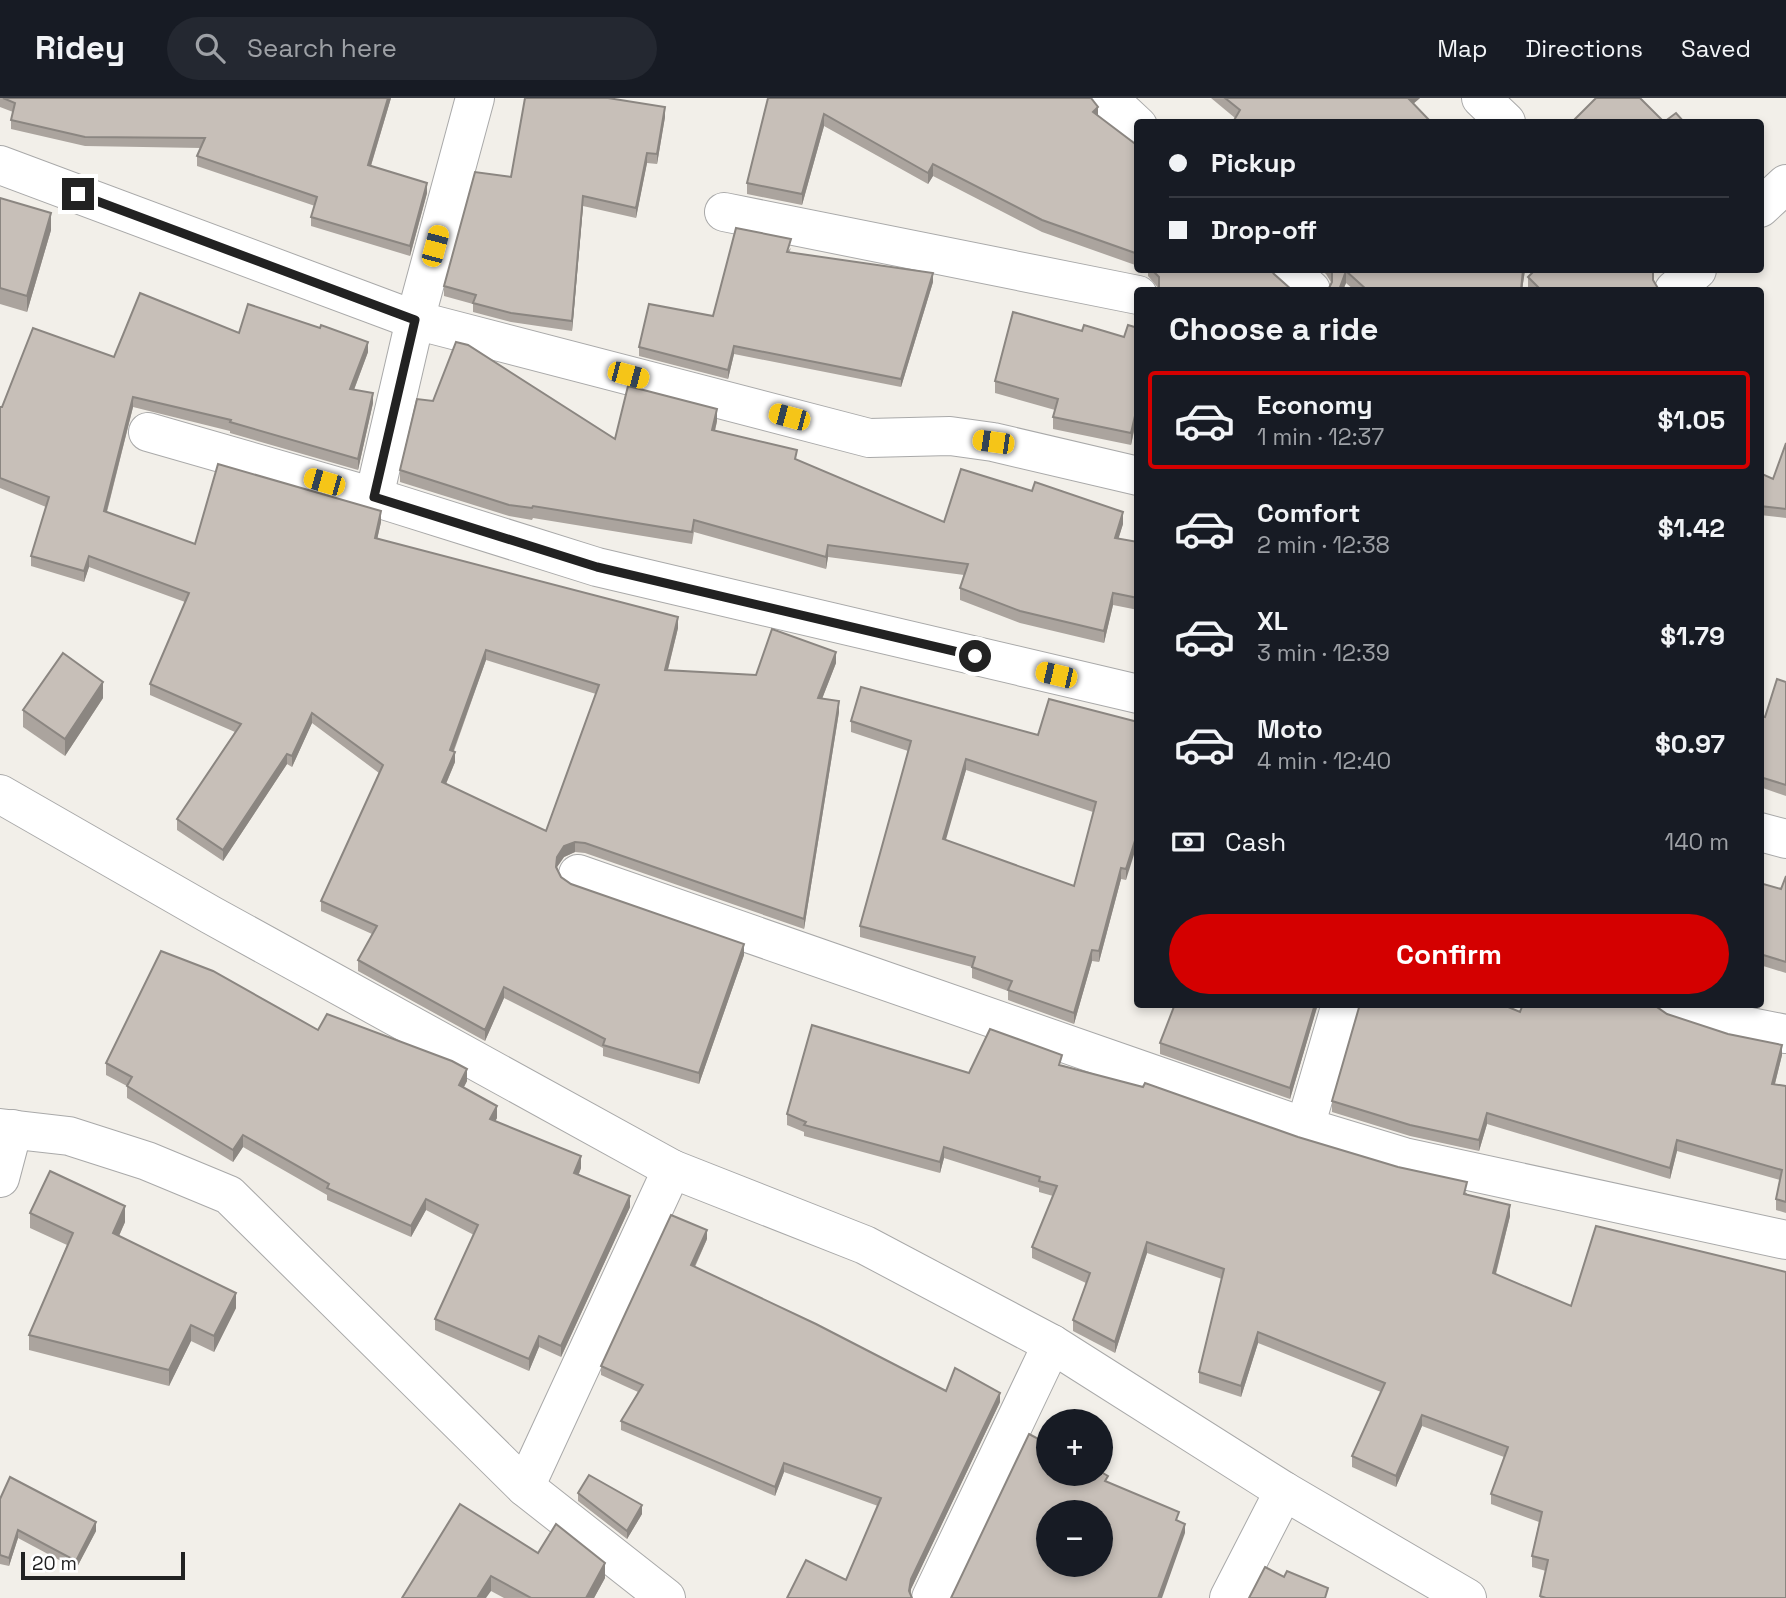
<!DOCTYPE html>
<meta charset="utf-8">
<style>
body{margin:0;font-family:"Space Grotesk",sans-serif;background:#242831;color:#f1f3f6;height:100vh;display:flex;flex-direction:column;font-size:26px;white-space:nowrap}
*{box-sizing:border-box;margin:0}
p{font-size:23px;color:#9ea1a6}
.icon{flex:none;width:38px;height:38px;fill:none;stroke:currentColor;stroke-width:2;stroke-linecap:round;stroke-linejoin:round}
.map{position:relative;flex:1;overflow:hidden}
.details{position:absolute;left:1134px;top:189px;width:630px;height:721px;display:flex;flex-direction:column;background:#171b24;border-radius:7px;box-shadow:0 4px 10px #0003}
.details>*{flex:none}
.top-card{position:absolute;left:1134px;top:21px;width:630px;height:154px;border-radius:7px;box-shadow:0 4px 10px #0003;display:grid;align-content:center;height:154px;padding:0 35px;background:#171b24}
.controls{position:absolute;left:1036px;top:1311px;display:grid;gap:14px}
.controls a{display:grid;place-items:center;width:77px;height:77px;border-radius:50%;background:#171b24;box-shadow:0 4px 10px #0003;font-size:35px}
.scale{position:absolute;left:21px;bottom:18px;width:164px;box-sizing:border-box;padding-left:7px;border:4px solid #222;border-top:0;font-size:19px;line-height:24px;white-space:nowrap;color:#222;-webkit-text-stroke:5px #fff;paint-order:stroke}
.end{position:absolute;width:32px;height:32px;margin:-16px;border:9px solid #222;background:#fff;box-shadow:0 0 0 4px #fff}
.from{border-radius:50%}
.car{position:absolute;width:21px;height:42px;margin:-21px -10px;border-radius:9px;box-shadow:0 0 5px 2px #0007;background:linear-gradient(#f5c518 24%,#345 0 40%,#f5c518 0 76%,#345 0 86%,#f5c518 0)}
.top-card b{display:flex;align-items:center;gap:24px;height:66px;font-size:26px}
.top-card b+b{border-top:2px solid #363941}
.top-card i{width:18px;height:18px;background:#f1f3f6}
ul{padding:0;list-style:none}
li{display:flex;align-items:center;gap:21px;height:98px;margin:0 14px 10px;padding:0 21px;border:4px solid transparent;border-radius:7px}
li div{flex:1}
li b{display:block;font-size:26px}
li em{font-style:normal;font-weight:700}
li.current{border-color:#d40000}
li>.icon{width:63px;height:63px;stroke-width:1.5}
h2{padding:0 35px;font-size:32px;line-height:84px}
.pay{display:flex;align-items:center;gap:18px;height:77px;padding:0 35px;font-size:26px}
.pay p{margin-inline-start:auto}
.primary-button{display:flex;gap:14px;margin-top:auto;padding:14px 35px}
.primary-button a{flex:1;height:80px;border-radius:42px;background:#d40000;color:#fff;font-size:28px;font-weight:700;line-height:80px;text-align:center}
header{display:flex;align-items:center;gap:42px;box-sizing:border-box;height:98px;padding:0 35px;background:#171b24;border-bottom:2px solid #363941}
header strong{font-size:33px}
nav{display:flex;gap:38px;margin-inline-start:auto;font-size:24px}
.search{width:490px;height:63px;background:#242831;display:flex;align-items:center;gap:18px;box-sizing:border-box;padding:0 24px;border-radius:38px;color:#9ea1a6;font-size:26px}
.map>svg:first-child{display:block}
.lines{fill:none;stroke-linecap:round;stroke-linejoin:round}
.street-casing{stroke:#a9a9a9;stroke-width:40}
.street{stroke:#fff;stroke-width:38}
.wall{fill:#aba49e;fill-rule:evenodd}
.shaded-wall{fill:#8b8681}
.building{fill:#c7bfb8;stroke:#8b8681;stroke-width:2;fill-rule:evenodd}
.route{stroke:#222;stroke-width:9}
</style>
<header>
<strong>Ridey</strong>
<div class="search"><svg class="icon" aria-label="search" viewBox="0 0 24 24"><circle cx="10" cy="10" r="6"/><path d="M15 15l6 6"/></svg>Search here</div>
<nav><a>Map</a><a>Directions</a><a>Saved</a></nav>
</header>
<div class="map">
<svg width="1786" height="1500" viewBox="0 0 1786 1500">
<rect width="100%" height="100%" fill="#f2efe9"/>
<g class="lines">
<defs>
<g id="street">
<polyline points="1108,0 1138,28"/>
<polyline points="1481,0 1506,24"/>
<polyline points="0,67 415,222 869,340 950,338 993,344 1138,378"/>
<polyline points="1760,110 1786,86"/>
<polyline points="724,114 1138,197"/>
<polyline points="1289,172 1311,192"/>
<polyline points="1674,192 1697,172"/>
<polyline points="148,334 374,399 597,469 1138,596"/>
<polyline points="374,399 415,222 475,0"/>
<polyline points="0,696 211,817 672,1071 525,1389"/>
<polyline points="1760,734 1786,741"/>
<polyline points="578,776 1305,1029 1404,1059 1786,1142"/>
<polyline points="1674,906 1735,926 1786,936"/>
<polyline points="1305,1029 1341,906"/>
<polyline points="0,1030 69,1038 147,1063 229,1097 525,1389 666,1500"/>
<polyline points="672,1071 865,1147 1052,1246 1284,1393 1467,1500"/>
<polyline points="0,1080 13,1031"/>
<polyline points="931,1500 1052,1246"/>
<polyline points="1229,1500 1284,1393"/>
</g>
</defs>
<use href="#street" class="street-casing"/>
<use href="#street" class="street"/>
</g>
<g class="wall">
<polygon points="0,0 391,0 371,68 427,95 410,158 311,128 311,119 315,108 197,68 197,58 201,50 85,48 11,31 11,22 13,14 0,9"/>
<polygon points="768,0 1098,18 1138,48 1138,168 1042,134 933,78 928,86 824,28 802,107 747,96 747,85"/>
<polygon points="1211,0 1420,0 1413,6 1235,20"/>
<polygon points="665,19 657,66 647,65 636,120 583,108 572,233 511,224 473,214 473,206 444,198 444,188 511,79"/>
<polygon points="0,100 51,132 27,214 0,206"/>
<polygon points="791,150 789,155 933,184 901,289 734,256 728,281 639,258 639,249 713,218"/>
<polygon points="1148,172 1271,172 1159,191 1148,178"/>
<polygon points="1321,172 1525,172 1522,192 1354,192 1346,185 1343,192 1328,192 1332,186 1326,176"/>
<polygon points="1652,174 1653,182 1659,192 1528,192 1528,179"/>
<polygon points="1138,230 1138,316 1131,347 1053,331 1053,319 1055,312 995,295 995,283 1082,233 1124,239"/>
<path d="M239,235L368,254L354,292L373,305L358,372L230,335V333L133,309L107,414L195,446L381,424L377,441L678,530L668,572L756,577L836,565L822,601L839,614L804,831L585,755L575,754L564,759L557,769L561,779L571,786L744,857L699,986L603,958V950L504,900L485,943L358,873V862L372,836L321,813V803L379,675L312,625L292,669L287,666L223,763L177,732V721L235,634L150,597V586L185,504L89,469L84,484L31,468V458L46,409L0,390V309H2L114,259ZM486,562L596,596L546,733L446,686L455,664L454,653Z"/>
<polygon points="717,323 715,333 797,362 944,424 1123,426 1118,441 1138,444 1138,512 1113,507 1104,545 1020,525 960,502 960,490 964,477 828,459 826,471 694,434 692,446 533,420 532,422 509,418 400,384 400,372 615,341"/>
<polygon points="1786,345 1786,420 1760,417 1760,375 1773,381"/>
<polygon points="1786,584 1786,698 1760,689 1760,618 1765,619"/>
<polygon points="103,600 65,658 23,629 23,612"/>
<path d="M851,623L1038,637L1138,624L1126,782L1121,781L1099,864L1092,863L1074,926L1008,902V893L972,880V869L860,839V828L908,653L851,634ZM966,672L1093,714L1074,788L945,742Z"/>
<polygon points="1786,778 1786,875 1760,867 1760,785 1781,791"/>
<polygon points="1175,906 1318,906 1290,1001 1160,956 1160,945"/>
<polygon points="1657,909 1667,916 1782,957 1775,986 1786,988 1786,1115 1776,1112 1776,1101 1780,1082 1677,1053 1670,1081 1487,1026 1479,1053 1410,1038 1332,1014 1332,1003 1520,914"/>
<polygon points="318,932 467,983 463,990 497,1020 495,1023 581,1070 579,1076 630,1109 561,1259 539,1249 529,1273 435,1232 435,1221 474,1137 426,1112 411,1139 327,1102 327,1097 243,1049 233,1064 127,1000 127,988 106,977 106,965"/>
<polygon points="1062,967 1298,1039 1467,1095 1467,1097 1510,1118 1496,1176 1786,1500 1540,1500 1546,1473 1532,1469 1532,1458 1539,1424 1491,1406 1491,1396 1504,1359 1422,1328 1396,1389 1352,1369 1352,1358 1381,1294 1258,1245 1241,1299 1199,1285 1199,1274 1222,1181 1147,1155 1115,1255 1073,1233 1073,1222 1086,1185 1032,1160 1032,1149 1053,1098 1039,1094 1039,1090 944,1060 940,1075 804,1038 804,1034 787,1027 787,1016 969,975"/>
<polygon points="30,1115 125,1124 119,1138 236,1210 214,1254 191,1243 169,1288 29,1252 29,1237 67,1147 30,1130"/>
<polygon points="707,1141 695,1169 946,1293 1000,1304 911,1491 910,1496 846,1482 878,1408 784,1374 775,1398 621,1332 621,1323 638,1294 601,1277 601,1268"/>
<polygon points="578,1395 642,1416 627,1441 578,1403"/>
<polygon points="0,1401 96,1433 76,1471 18,1440 9,1468 0,1466"/>
<polygon points="538,1455 605,1480 594,1500 504,1500 491,1493 402,1500"/>
</g>
<g class="shaded-wall">
<polygon points="388,0 391,0 368,77 368,67"/>
<polygon points="1407,0 1420,0 1407,11"/>
<polygon points="665,9 665,19 657,66 657,56"/>
<polygon points="1098,9 1098,20 1093,14"/>
<polygon points="824,16 824,28 802,107 802,96"/>
<polygon points="647,55 647,65 636,120 636,110"/>
<polygon points="933,66 933,78 928,86 928,75"/>
<polygon points="427,85 427,95 410,158 410,148"/>
<polygon points="583,98 583,108 572,233 572,223"/>
<polygon points="51,115 51,132 27,214 27,198"/>
<polygon points="1523,172 1525,172 1522,192 1521,192"/>
<polygon points="1346,173 1346,185 1343,192 1339,192"/>
<polygon points="933,175 933,184 901,289 901,281"/>
<polygon points="368,244 368,254 350,302 350,291"/>
<polygon points="734,248 734,256 728,281 728,272"/>
<polygon points="373,295 373,305 358,372 358,361"/>
<polygon points="133,299 133,309 104,424 104,413"/>
<polygon points="1137,305 1137,316 1131,347 1131,335"/>
<polygon points="717,311 717,323 712,344 712,332"/>
<polygon points="381,413 381,424 375,451 375,440"/>
<polygon points="1123,414 1123,426 1115,452 1115,440"/>
<polygon points="828,447 828,459 826,471 826,459"/>
<polygon points="89,458 89,469 84,484 84,473"/>
<polygon points="1113,495 1113,507 1104,545 1104,533"/>
<polygon points="678,519 678,530 665,583 665,572"/>
<polygon points="486,552 486,562 450,662 450,652"/>
<polygon points="836,554 836,565 818,611 818,600"/>
<polygon points="103,584 103,600 65,658 65,641"/>
<polygon points="839,603 839,614 804,831 804,821"/>
<polygon points="312,615 312,625 292,669 292,658"/>
<polygon points="455,654 455,664 442,695 442,684"/>
<polygon points="287,656 287,666 223,763 223,752"/>
<polygon points="966,661 966,672 943,752 943,741"/>
<polygon points="1138,733 1138,744 1126,782 1126,771"/>
<polygon points="575,744 575,754 564,759 557,769 556,779 557,759 564,748"/>
<polygon points="1121,770 1121,781 1099,864 1099,853"/>
<polygon points="744,846 744,857 699,986 699,975"/>
<polygon points="1092,852 1092,863 1074,926 1074,915"/>
<polygon points="504,889 504,900 485,943 485,932"/>
<polygon points="1315,906 1318,906 1290,1001 1290,990"/>
<polygon points="1782,947 1782,957 1772,997 1772,986"/>
<polygon points="467,971 467,983 459,999 459,987"/>
<polygon points="497,1008 497,1020 490,1033 490,1021"/>
<polygon points="1487,1015 1487,1026 1479,1053 1479,1042"/>
<polygon points="243,1037 243,1049 233,1064 233,1052"/>
<polygon points="1677,1042 1677,1053 1670,1081 1670,1070"/>
<polygon points="944,1049 944,1060 940,1075 940,1064"/>
<polygon points="581,1058 581,1070 574,1087 574,1075"/>
<polygon points="630,1098 630,1109 561,1259 561,1248"/>
<polygon points="426,1101 426,1112 411,1139 411,1128"/>
<polygon points="1510,1107 1510,1118 1493,1186 1493,1175"/>
<polygon points="125,1108 125,1124 113,1151 113,1135"/>
<polygon points="707,1132 707,1141 691,1176 691,1167"/>
<polygon points="1147,1144 1147,1155 1115,1255 1115,1244"/>
<polygon points="236,1195 236,1210 214,1254 214,1238"/>
<polygon points="191,1227 191,1243 169,1288 169,1272"/>
<polygon points="1258,1234 1258,1245 1241,1299 1241,1288"/>
<polygon points="539,1238 539,1249 529,1273 529,1261"/>
<polygon points="1000,1295 1000,1304 911,1491 910,1500 909,1493 911,1481"/>
<polygon points="1422,1317 1422,1328 1396,1389 1396,1378"/>
<polygon points="784,1365 784,1374 775,1398 775,1389"/>
<polygon points="642,1407 642,1416 627,1441 627,1433"/>
<polygon points="96,1424 96,1433 76,1471 76,1463"/>
<polygon points="1185,1426 1185,1435 1162,1500 1158,1500"/>
<polygon points="18,1432 18,1440 9,1468 9,1460"/>
<polygon points="605,1465 605,1480 594,1500 586,1500"/>
<polygon points="491,1478 491,1493 486,1500 477,1500"/>
</g>
<g class="building">
<polygon points="3,0 388,0 368,67 427,85 410,148 311,119 317,99 197,58 205,40 85,39 11,22 15,5"/>
<polygon points="525,0 608,0 665,9 657,56 647,55 636,110 583,98 572,223 511,215 473,205 476,197 444,188 475,74 511,79"/>
<polygon points="768,0 1091,0 1098,9 1093,14 1138,48 1138,156 1042,122 933,66 928,75 824,16 802,96 747,85"/>
<polygon points="1225,0 1408,0 1431,24 1233,24 1240,12"/>
<polygon points="1596,0 1640,0 1664,24 1676,15 1684,24 1575,24 1573,23"/>
<polygon points="0,100 51,115 27,198 0,190"/>
<polygon points="736,130 791,141 787,154 933,175 901,281 734,248 728,272 639,249 649,206 713,218"/>
<polygon points="1152,172 1271,172 1274,176 1292,192 1158,192 1159,190 1159,179"/>
<polygon points="1330,172 1523,172 1521,192 1367,192 1346,173 1339,192 1328,192 1332,184 1332,174"/>
<polygon points="1535,172 1650,172 1653,174 1653,182 1659,192 1541,192 1528,179"/>
<path d="M140,195L239,235L248,206L320,230L321,227L368,244L350,291L373,295L358,361L230,324L231,322L133,299L104,413L195,446L218,366L381,413L375,440L678,519L665,572L756,577L772,531L836,554L818,600L839,603L804,821L585,745L575,744L564,748L557,759L556,769L561,779L571,786L744,846L699,975L603,947L605,941L504,889L485,932L358,862L377,828L321,803L383,667L312,615L292,658L287,656L223,752L177,721L241,626L150,586L189,495L89,458L84,473L31,458L49,399L0,380V309H2L33,230L114,259ZM486,552L599,587L546,733L442,684L455,654L450,652Z"/>
<polygon points="1013,214 1082,233 1084,227 1124,239 1128,227 1138,230 1138,305 1131,335 1053,319 1058,301 995,283"/>
<polygon points="456,244 468,247 615,341 628,288 717,311 712,332 797,352 795,361 944,424 961,371 1032,393 1035,384 1123,414 1115,440 1138,444 1138,500 1113,495 1104,533 1020,513 960,490 968,466 828,447 826,459 694,422 692,434 533,408 532,410 509,407 400,372 417,301 433,303"/>
<polygon points="1786,345 1786,411 1760,408 1760,375 1773,381"/>
<polygon points="63,555 103,584 65,641 23,612"/>
<polygon points="1777,581 1786,584 1786,687 1760,679 1760,618 1765,619"/>
<path d="M861,589L1038,637L1049,601L1138,624V733L1126,771L1121,770L1099,853L1092,852L1074,915L1008,892L1012,883L972,869L975,859L860,828L911,643L851,623ZM966,661L1096,704L1074,788L943,741Z"/>
<polygon points="1786,778 1786,864 1760,856 1760,785 1781,791"/>
<polygon points="161,853 213,873 318,932 327,916 452,963 467,971 459,987 497,1008 490,1021 581,1058 574,1075 630,1098 561,1248 539,1238 529,1261 435,1221 478,1127 426,1101 411,1128 327,1090 329,1086 243,1037 233,1052 127,988 132,979 106,965"/>
<polygon points="1175,906 1315,906 1290,990 1160,945"/>
<polygon points="1360,906 1501,906 1520,914 1523,906 1656,906 1657,909 1667,916 1728,936 1782,947 1772,986 1786,988 1786,1104 1776,1101 1782,1072 1677,1042 1670,1070 1487,1015 1479,1042 1410,1027 1332,1003"/>
<polygon points="812,927 969,975 990,931 1062,957 1059,967 1143,989 1145,985 1298,1039 1398,1069 1467,1084 1464,1096 1510,1107 1493,1175 1571,1208 1596,1128 1786,1174 1786,1500 1546,1500 1540,1498 1548,1462 1532,1458 1542,1414 1491,1396 1508,1349 1422,1317 1396,1378 1352,1358 1385,1285 1258,1234 1241,1288 1199,1274 1224,1171 1147,1144 1115,1244 1073,1222 1090,1175 1032,1149 1057,1088 1039,1083 1040,1079 944,1049 940,1064 804,1027 806,1024 787,1016"/>
<polygon points="50,1073 125,1108 113,1135 236,1195 214,1238 191,1227 169,1272 29,1237 73,1135 30,1115"/>
<polygon points="671,1117 707,1132 691,1167 816,1226 946,1293 955,1270 1000,1295 911,1481 909,1493 912,1500 787,1500 806,1462 846,1482 881,1400 784,1365 775,1389 621,1323 643,1287 601,1268"/>
<path d="M1029,1336L1048,1346V1376H1101V1374L1108,1378L1105,1383L1179,1414L1176,1422L1185,1426L1158,1500H951ZM1048,1414H1101V1466H1048Z"/>
<polygon points="589,1377 642,1407 627,1433 578,1395"/>
<polygon points="10,1379 96,1424 76,1463 18,1432 9,1460 0,1457 0,1401"/>
<polygon points="460,1406 538,1455 556,1426 605,1465 586,1500 531,1500 491,1478 477,1500 402,1500"/>
<polygon points="1265,1469 1284,1479 1287,1473 1328,1490 1325,1500 1249,1500"/>
</g>
<g class="lines">
<polyline class="route" points="78,96 415,222 374,399 597,469 975,558"/>
</g>
</svg>
<div class="controls">
<a>+</a>
<a>−</a>
</div>
<div class="scale">20 m</div>
<i class="end from" style="left:975px;top:558px"></i>
<i class="end" style="left:78px;top:96px"></i>
<i class="car" style="left:435px;top:148px;rotate:15deg"></i>
<i class="car" style="left:628px;top:277px;rotate:105deg"></i>
<i class="car" style="left:789px;top:319px;rotate:285deg"></i>
<i class="car" style="left:993px;top:344px;rotate:278deg"></i>
<i class="car" style="left:324px;top:384px;rotate:286deg"></i>
<i class="car" style="left:1056px;top:577px;rotate:283deg"></i>
<div class="top-card">
<b><i class="from"></i>Pickup</b>
<b><i></i>Drop-off</b>
</div>
<section class="details">
<h2>Choose a ride</h2>
<ul>
<li class="current"><svg class="icon" aria-label="car" viewBox="0 0 24 24"><path d="M5 17H2v-5l4-1 3-4h7l3 4 3 1v5h-3M9 17h6M6 11h13"/><circle cx="7" cy="17" r="2"/><circle cx="17" cy="17" r="2"/></svg><div><b>Economy</b><p>1 min · 12:37</p></div><em>$1.05</em></li>
<li><svg class="icon" aria-label="car" viewBox="0 0 24 24"><path d="M5 17H2v-5l4-1 3-4h7l3 4 3 1v5h-3M9 17h6M6 11h13"/><circle cx="7" cy="17" r="2"/><circle cx="17" cy="17" r="2"/></svg><div><b>Comfort</b><p>2 min · 12:38</p></div><em>$1.42</em></li>
<li><svg class="icon" aria-label="car" viewBox="0 0 24 24"><path d="M5 17H2v-5l4-1 3-4h7l3 4 3 1v5h-3M9 17h6M6 11h13"/><circle cx="7" cy="17" r="2"/><circle cx="17" cy="17" r="2"/></svg><div><b>XL</b><p>3 min · 12:39</p></div><em>$1.79</em></li>
<li><svg class="icon" aria-label="car" viewBox="0 0 24 24"><path d="M5 17H2v-5l4-1 3-4h7l3 4 3 1v5h-3M9 17h6M6 11h13"/><circle cx="7" cy="17" r="2"/><circle cx="17" cy="17" r="2"/></svg><div><b>Moto</b><p>4 min · 12:40</p></div><em>$0.97</em></li>
</ul>
<div class="pay"><svg class="icon" aria-label="cash" viewBox="0 0 24 24"><path d="M3 7h18v10H3z"/><circle cx="12" cy="12" r="2"/></svg>Cash<p>140 m</p></div>
<div class="primary-button"><a>Confirm</a></div>
</section>
</div>
